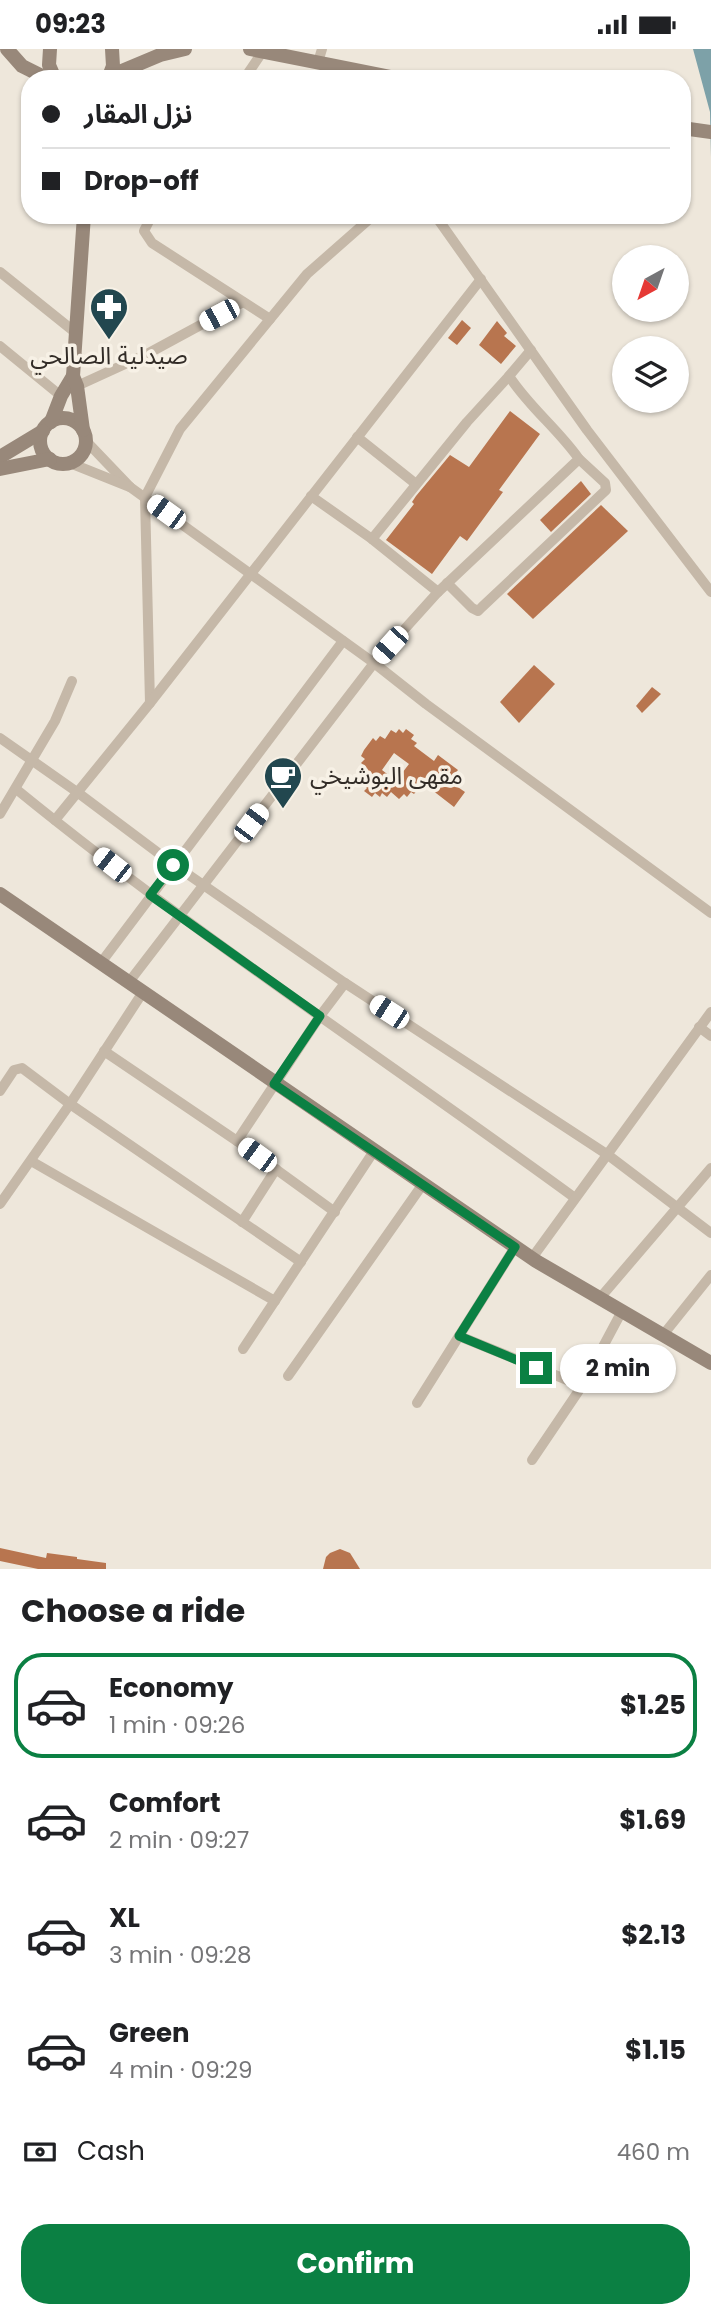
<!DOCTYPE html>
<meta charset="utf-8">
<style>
body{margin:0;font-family:Poppins,"Noto Sans Arabic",sans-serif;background:#f6f6f6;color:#202124;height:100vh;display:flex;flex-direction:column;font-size:26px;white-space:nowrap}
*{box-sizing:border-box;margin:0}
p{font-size:23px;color:#757577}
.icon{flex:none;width:38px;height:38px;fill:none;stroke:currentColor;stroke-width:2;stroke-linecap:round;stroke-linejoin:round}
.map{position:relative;height:1520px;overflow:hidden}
.sheet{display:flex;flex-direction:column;background:#fff;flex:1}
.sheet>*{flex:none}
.top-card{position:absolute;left:21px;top:21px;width:670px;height:154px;border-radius:28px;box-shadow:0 2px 5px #0004;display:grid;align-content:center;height:154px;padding:0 21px;background:#fff}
.needle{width:46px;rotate:220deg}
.controls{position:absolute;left:612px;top:196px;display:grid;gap:14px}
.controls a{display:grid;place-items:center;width:77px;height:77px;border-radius:50%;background:#fff;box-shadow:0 2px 5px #0004;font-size:35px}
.end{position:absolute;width:32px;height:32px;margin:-16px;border:9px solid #0b8043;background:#fff;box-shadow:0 0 0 4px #fff}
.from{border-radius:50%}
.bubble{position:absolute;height:49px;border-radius:24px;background:#fff;box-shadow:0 2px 5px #0004;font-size:23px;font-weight:700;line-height:49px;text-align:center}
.car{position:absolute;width:21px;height:42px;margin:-21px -10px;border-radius:9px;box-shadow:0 0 5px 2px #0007;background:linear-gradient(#fff 24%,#345 0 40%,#fff 0 76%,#345 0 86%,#fff 0)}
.top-card b{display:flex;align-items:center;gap:24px;height:66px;font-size:26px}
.top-card b+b{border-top:2px solid #e0e0e0}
.top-card i{width:18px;height:18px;background:#202124}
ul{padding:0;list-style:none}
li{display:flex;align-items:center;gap:21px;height:105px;margin:0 14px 10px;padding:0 7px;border:4px solid transparent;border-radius:28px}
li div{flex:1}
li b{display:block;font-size:26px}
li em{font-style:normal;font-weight:700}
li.on{border-color:#0b8043}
li>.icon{width:63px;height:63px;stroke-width:1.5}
h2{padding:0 21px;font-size:32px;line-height:84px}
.pay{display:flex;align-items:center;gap:18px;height:77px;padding:0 21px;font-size:26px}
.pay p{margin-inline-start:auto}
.action{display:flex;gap:14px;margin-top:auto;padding:14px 21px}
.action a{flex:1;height:80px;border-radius:28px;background:#0b8043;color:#fff;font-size:28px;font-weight:700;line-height:80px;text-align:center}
.status{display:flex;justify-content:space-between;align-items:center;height:49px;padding:0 35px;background:#fff;direction:ltr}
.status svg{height:19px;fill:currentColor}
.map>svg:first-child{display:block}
.water{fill:#7da1a8}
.building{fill:#b8754f;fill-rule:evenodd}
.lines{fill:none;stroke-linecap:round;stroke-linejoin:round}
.minor{stroke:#c5b8a8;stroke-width:10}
.secondary{stroke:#98887a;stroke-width:14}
.route{stroke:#0b8043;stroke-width:9}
.labels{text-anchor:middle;stroke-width:7;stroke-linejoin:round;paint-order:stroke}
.poi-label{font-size:24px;fill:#322c27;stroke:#f7f1e6}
</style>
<div class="status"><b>09:23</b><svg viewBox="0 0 49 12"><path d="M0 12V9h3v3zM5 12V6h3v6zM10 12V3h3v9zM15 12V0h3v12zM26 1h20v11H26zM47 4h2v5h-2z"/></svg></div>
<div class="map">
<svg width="711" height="1520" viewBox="0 0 711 1520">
<rect width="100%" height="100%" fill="#eee7db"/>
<polygon class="water" points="693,0 711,0 711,108 710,63"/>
<g class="building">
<polygon points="462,271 471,279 457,296 448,289"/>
<polygon points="497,272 507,284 504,287 516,297 501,315 479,296"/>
<polygon points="510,362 540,385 499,441 503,443 467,492 460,487 432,525 386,491 414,455 412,453 416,447 450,406 469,418"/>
<polygon points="581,432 591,445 551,483 540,471"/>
<polygon points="601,456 628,482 533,570 507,545"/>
<polygon points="534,616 555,635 519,674 500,653"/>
<polygon points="652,638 661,645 642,664 636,657"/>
<path d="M399,680L403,684L406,680L414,686L411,690L417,694L414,697L434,712L438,706L458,721L449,732L465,743L454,758L423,734L414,745L411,743L407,748L404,745L399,750L391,743L387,748L382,744L380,748L375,744L372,748L364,742L367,739L362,735L365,731L359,727L366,718L361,714L365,710L361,707L364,701L373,689L376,692L380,687L385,690L391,681L396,684ZM394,704L409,715L396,732L382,721Z"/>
<polygon points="0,1499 46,1509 47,1504 77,1508 77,1510 106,1514 106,1520 38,1520 0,1512"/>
<polygon points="340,1500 350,1504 360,1520 323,1520 326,1508 330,1504"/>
</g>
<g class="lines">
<g class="minor">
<polyline points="318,13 322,0"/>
<polyline points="244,30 263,2"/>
<polyline points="152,166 144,182 152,194 270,270"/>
<polyline points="435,166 587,381 711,543"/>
<polyline points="0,223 76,284"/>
<polyline points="0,297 61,347"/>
<polyline points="77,337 147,305 243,253"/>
<polyline points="357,388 416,435"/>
<polyline points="86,392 130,438 374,614 426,655 711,864"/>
<polyline points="70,414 130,438"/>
<polyline points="311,447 372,490 438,543"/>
<polyline points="372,490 467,373 509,327"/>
<polyline points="447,534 472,559 478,562 482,558 606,441 605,434 579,410"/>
<polyline points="150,654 145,448 180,380 307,225 374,166"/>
<polyline points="0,689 77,743 173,815 345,934 608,1106 711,1184"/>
<path d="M16,740C195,886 389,1013 575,1149"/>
<polyline points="0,765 55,672 72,632"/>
<polyline points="55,771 150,654 481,230"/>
<polyline points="100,915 343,592"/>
<path d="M129,933L374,614L438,543L579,410C558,380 529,358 509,327L531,301"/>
<polyline points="699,978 711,987"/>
<polyline points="104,1002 237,1092 335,1163"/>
<polyline points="0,1042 14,1021 22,1019 70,1055 301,1213"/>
<polyline points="237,1092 320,967 345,934"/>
<polyline points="31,1112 275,1252"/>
<polyline points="0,1155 70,1055 143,943"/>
<polyline points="242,1173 276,1120"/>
<polyline points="532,1209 711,963"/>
<polyline points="600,1249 711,1119"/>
<polyline points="663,1286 711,1226"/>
<polyline points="459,1287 582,1337"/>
<polyline points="243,1300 374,1102"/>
<polyline points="288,1327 423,1135"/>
<polyline points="417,1354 515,1198"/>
<polyline points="532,1411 582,1337 622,1262"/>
</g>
<g class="secondary">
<polyline points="7,0 22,17 48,30"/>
<polyline points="50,0 49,16 55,30"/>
<polyline points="250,0 401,30"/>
<polyline points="110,27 160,6 185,0"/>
<polyline points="108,30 113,17 112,0"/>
<polyline points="682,79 711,83"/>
<circle cx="63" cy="392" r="23"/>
<polyline points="51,373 61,347 73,327"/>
<polyline points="83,381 77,337 73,327 84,166"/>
<polyline points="0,408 43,382"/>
<polyline points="0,420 50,410"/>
<polyline points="0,845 536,1212 711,1314"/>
</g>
</g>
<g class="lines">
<polyline class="route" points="173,816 150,846 320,967 274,1035 515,1198 459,1287 536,1319"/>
</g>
<defs>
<symbol id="pharmacy-pin" viewBox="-11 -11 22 30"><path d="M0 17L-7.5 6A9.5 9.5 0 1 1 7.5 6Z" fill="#22474f" stroke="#f7f1e6"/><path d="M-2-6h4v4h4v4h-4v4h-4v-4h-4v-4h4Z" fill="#fff"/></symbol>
<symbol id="cafe-pin" viewBox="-11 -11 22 30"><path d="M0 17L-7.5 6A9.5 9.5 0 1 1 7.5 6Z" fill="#22474f" stroke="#f7f1e6"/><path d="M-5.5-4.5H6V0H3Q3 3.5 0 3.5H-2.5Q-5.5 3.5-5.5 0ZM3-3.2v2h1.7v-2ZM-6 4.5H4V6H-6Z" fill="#fff"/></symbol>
</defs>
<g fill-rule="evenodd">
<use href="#pharmacy-pin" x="87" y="236" width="44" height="60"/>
<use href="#cafe-pin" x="261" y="705" width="44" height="60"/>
</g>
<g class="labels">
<g class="poi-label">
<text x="109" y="315">صيدلية الصالحي</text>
<text x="310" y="735" text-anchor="start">مقهى البوشيخي</text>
</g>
</g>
</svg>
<div class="controls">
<a><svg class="needle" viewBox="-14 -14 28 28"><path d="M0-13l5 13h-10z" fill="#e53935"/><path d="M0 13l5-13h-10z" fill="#757577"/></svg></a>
<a><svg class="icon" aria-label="layers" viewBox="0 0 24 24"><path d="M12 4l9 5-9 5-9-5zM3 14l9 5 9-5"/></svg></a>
</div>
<i class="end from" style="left:173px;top:816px"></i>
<i class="end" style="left:536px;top:1319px"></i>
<div class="bubble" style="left:560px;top:1295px;width:116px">2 min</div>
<i class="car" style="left:219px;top:266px;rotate:242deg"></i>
<i class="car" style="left:166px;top:463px;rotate:306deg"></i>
<i class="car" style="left:390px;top:596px;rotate:222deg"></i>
<i class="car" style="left:251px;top:774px;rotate:37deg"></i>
<i class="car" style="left:112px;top:816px;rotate:308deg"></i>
<i class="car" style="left:389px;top:963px;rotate:303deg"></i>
<i class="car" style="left:257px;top:1106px;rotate:306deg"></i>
<div class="top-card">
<b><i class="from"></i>نزل المقار</b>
<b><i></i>Drop-off</b>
</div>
</div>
<section class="sheet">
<h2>Choose a ride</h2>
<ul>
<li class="on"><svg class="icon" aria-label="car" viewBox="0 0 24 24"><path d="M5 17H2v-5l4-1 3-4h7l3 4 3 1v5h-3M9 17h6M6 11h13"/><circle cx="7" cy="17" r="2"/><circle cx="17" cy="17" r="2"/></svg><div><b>Economy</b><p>1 min · 09:26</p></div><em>$1.25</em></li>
<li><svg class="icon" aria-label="car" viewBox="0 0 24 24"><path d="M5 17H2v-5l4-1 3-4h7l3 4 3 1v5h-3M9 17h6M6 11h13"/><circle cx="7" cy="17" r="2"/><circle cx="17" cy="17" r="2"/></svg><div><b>Comfort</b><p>2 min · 09:27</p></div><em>$1.69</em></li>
<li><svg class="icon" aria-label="car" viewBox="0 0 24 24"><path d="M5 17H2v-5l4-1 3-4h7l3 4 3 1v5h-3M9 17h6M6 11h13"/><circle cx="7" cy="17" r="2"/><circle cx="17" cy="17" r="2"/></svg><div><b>XL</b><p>3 min · 09:28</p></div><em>$2.13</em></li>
<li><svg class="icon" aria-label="car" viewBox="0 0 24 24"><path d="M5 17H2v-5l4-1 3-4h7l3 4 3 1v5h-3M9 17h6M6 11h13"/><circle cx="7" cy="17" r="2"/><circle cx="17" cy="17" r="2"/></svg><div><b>Green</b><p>4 min · 09:29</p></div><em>$1.15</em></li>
</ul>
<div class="pay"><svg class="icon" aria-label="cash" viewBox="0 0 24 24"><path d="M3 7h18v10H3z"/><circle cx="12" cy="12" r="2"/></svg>Cash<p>460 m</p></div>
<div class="action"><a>Confirm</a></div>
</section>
